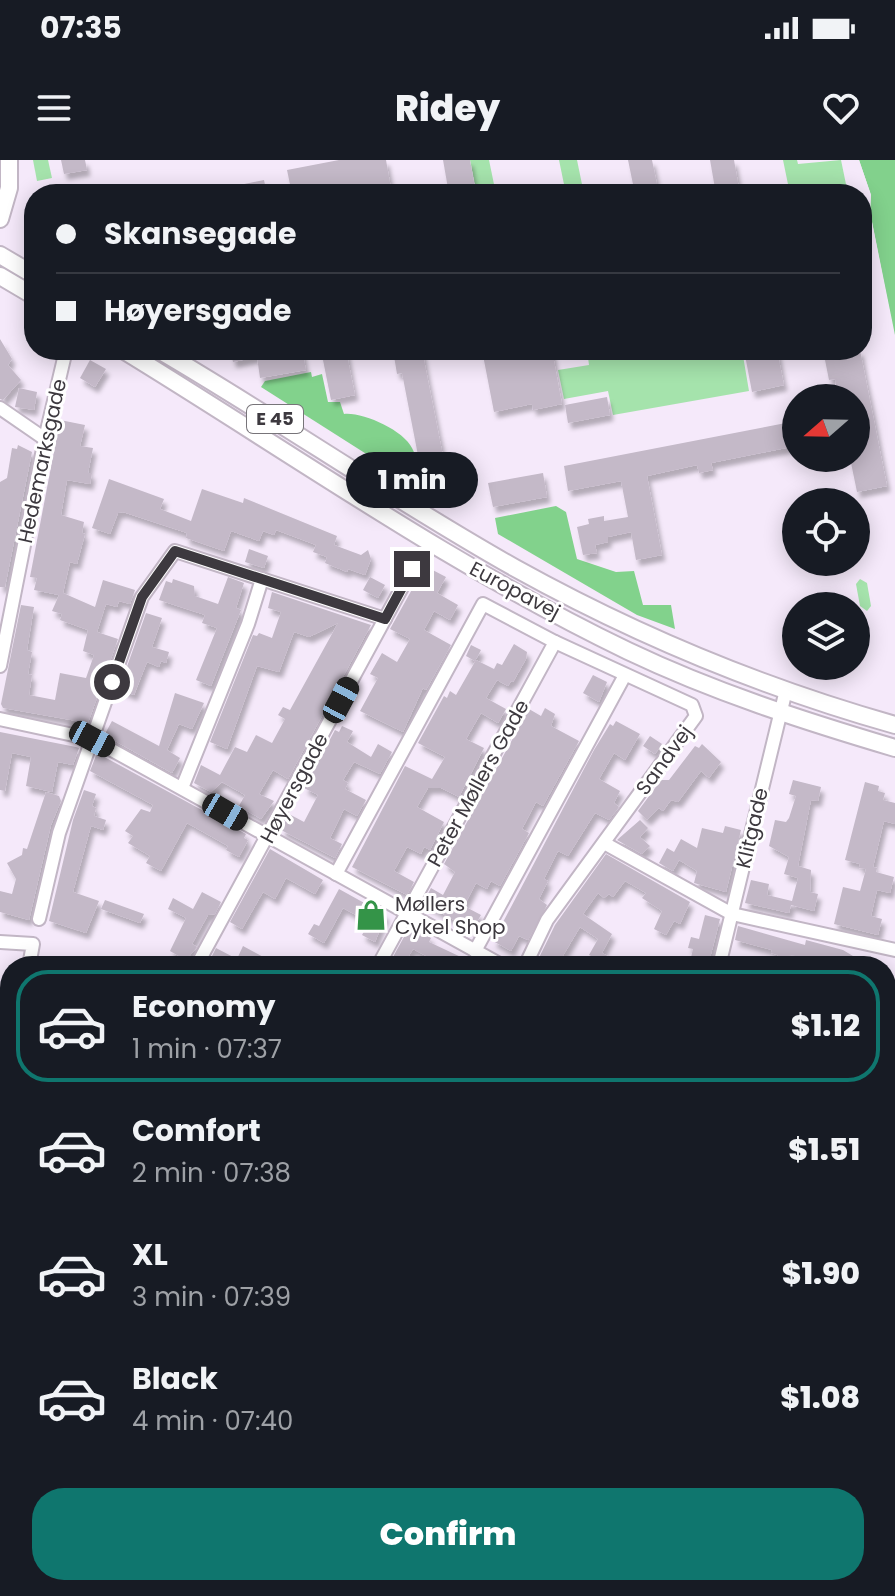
<!DOCTYPE html>
<meta charset="utf-8">
<style>
body{margin:0;font-family:Poppins,sans-serif;background:#20242c;color:#f1f3f6;height:100vh;display:flex;flex-direction:column;font-size:30px;white-space:nowrap}
*{box-sizing:border-box;margin:0}
p{font-size:26px;color:#9ea1a6}
.icon{flex:none;width:44px;height:44px;fill:none;stroke:currentColor;stroke-width:2;stroke-linecap:round;stroke-linejoin:round}
.map{position:relative;flex:1;overflow:hidden}
.sheet{position:absolute;left:0px;top:796px;width:896px;height:640px;display:flex;flex-direction:column;background:#171b24;border-radius:32px 32px 0 0;box-shadow:0 4px 20px #0003}
.sheet>*{flex:none}
.top-card{position:absolute;left:24px;top:24px;width:848px;height:176px;border-radius:32px;box-shadow:0 4px 20px #0003;display:grid;align-content:center;height:176px;padding:0 32px;background:#171b24}
.needle{width:52px;rotate:250deg}
.buttons{position:absolute;left:782px;top:224px;display:grid;gap:16px}
.buttons a{display:grid;place-items:center;width:88px;height:88px;border-radius:50%;background:#171b24;box-shadow:0 4px 20px #0003;font-size:40px}
.end{position:absolute;width:36px;height:36px;margin:-18px;border:10px solid #3d393f;background:#fff;box-shadow:0 0 0 4px #fff}
.from{border-radius:50%}
.bubble{position:absolute;height:56px;border-radius:28px;background:#171b24;box-shadow:0 4px 20px #0003;font-size:26px;font-weight:800;line-height:56px;text-align:center}
.car{position:absolute;width:24px;height:48px;margin:-24px -12px;border-radius:10px;box-shadow:0 0 6px 2px #0007;background:linear-gradient(#222 24%,#8ab4d8 0 40%,#222 0 76%,#8ab4d8 0 86%,#222 0)}
.top-card b{display:flex;align-items:center;gap:28px;height:76px;font-size:30px}
.top-card b+b{border-top:2px solid #363941}
.top-card i{width:20px;height:20px;background:#f1f3f6}
ul{padding:14px 0 0;list-style:none}
li{display:flex;align-items:center;gap:24px;height:112px;margin:0 16px 12px;padding:0 16px;border:4px solid transparent;border-radius:32px}
li div{flex:1}
li b{display:block;font-size:30px}
li em{font-style:normal;font-weight:800}
li.current{border-color:#0f766e}
li>.icon{width:72px;height:72px;stroke-width:1.5}
.button{display:flex;gap:16px;margin-top:auto;padding:16px 32px}
.button a{flex:1;height:92px;border-radius:32px;background:#0f766e;color:#fff;font-size:32px;font-weight:800;line-height:92px;text-align:center}
.status{display:flex;justify-content:space-between;align-items:center;height:56px;padding:0 40px;background:#171b24;direction:ltr}
.status svg{height:22px;fill:currentColor}
header{display:flex;justify-content:space-between;align-items:center;height:104px;padding:0 32px;background:#171b24;font-size:36px;font-weight:800}
.map>svg:first-child{display:block}
.green{fill:#a5e3ac}
.forest{fill:#82d28c}
.water{fill:#82d18c}
.pier{fill:#f5e9fa}
.building{fill:#c4b9c8;filter:url(#shadow)}
.lines{fill:none;stroke-linecap:round;stroke-linejoin:round}
.minor-casing{stroke:#c2b6c5;stroke-width:16}
.major-casing{stroke:#c2b6c5;stroke-width:20}
.minor{stroke:#fff;stroke-width:12}
.major{stroke:#fff;stroke-width:16}
.route{stroke:#3d393f;stroke-width:10}
.labels{text-anchor:middle;stroke-width:6;stroke-linejoin:round;paint-order:stroke}
.shield{fill:#fff;stroke:#777479;stroke-width:2}
.shield-label{font-size:18px;font-weight:bold;fill:#3d393f}
.street-label{font-size:20px;fill:#3d393f;stroke:#fff}
.poi-label{font-size:20px;fill:#3d393f;stroke:#fff;text-anchor:start}
</style>
<div class="status"><b>07:35</b><svg viewBox="0 0 49 12"><path d="M0 12V9h3v3zM5 12V6h3v6zM10 12V3h3v9zM15 12V0h3v12zM26 1h20v11H26zM47 4h2v5h-2z"/></svg></div>
<header><svg class="icon" aria-label="menu" viewBox="0 0 24 24"><path d="M4 6h16M4 12h16M4 18h16"/></svg>Ridey<svg class="icon" aria-label="heart" viewBox="0 0 24 24"><path d="M12 20l-8-8c-3-5 5-10 8-4 3-6 11-1 8 4z"/></svg></header>
<div class="map">
<svg width="895" height="1436" viewBox="0 0 895 1436">
<defs>
<filter id="shadow"><feDropShadow dx="3.5" dy="6" stdDeviation="2" flood-color="#0004"/></filter>
</defs>
<rect width="100%" height="100%" fill="#f5e9fa"/>
<g class="green">
<polygon points="33,0 48,0 52,18 37,21"/>
<polygon points="470,0 489,0 496,34 477,34"/>
<polygon points="559,0 577,0 584,34 566,34"/>
<polygon points="783,0 797,0 798,4 841,0 848,34 790,34"/>
<polygon points="862,104 872,157 862,158"/>
<polygon points="587,190 742,190 749,231 613,255 608,231 564,239 558,210 589,205"/>
<polygon points="860,419 867,423 871,446 867,451 860,446 856,424"/>
</g>
<g class="forest">
<path d="M311,212L312,217L322,214L328,242H340L344,254C363,252 403,270 412,288C417,297 418,311 420,320L412,323L261,227L265,221Z"/>
<polygon points="556,346 566,352 577,399 616,412 634,411 643,445 671,445 675,469 637,455 498,374 495,358"/>
</g>
<polygon class="water" points="859,0 895,0 895,175 870,52 871,35"/>
<polygon class="pier" points="855,0 859,0 871,35 870,52 895,179 891,176 867,53 867,36"/>
<g class="building">
<polygon points="61,0 85,0 87,10 64,14"/>
<polygon points="339,0 386,0 392,34 292,34 287,10"/>
<polygon points="443,0 470,0 476,34 449,34"/>
<polygon points="628,0 652,0 659,34 635,34"/>
<polygon points="710,0 734,0 740,34 716,34"/>
<polygon points="264,20 267,34 220,34 220,29"/>
<polygon points="0,179 12,199 8,205 21,220 3,240 0,239"/>
<polygon points="230,190 302,190 306,210 260,218 257,197 233,202"/>
<polygon points="321,190 346,190 355,235 331,240"/>
<polygon points="393,190 422,190 446,311 422,316 402,213 397,214"/>
<polygon points="482,190 552,190 562,244 533,250 532,244 494,252"/>
<polygon points="744,190 777,190 784,225 752,232"/>
<polygon points="823,190 860,190 887,326 857,332 850,298 856,298 856,238 838,238 835,219 829,220"/>
<polygon points="90,200 106,209 95,227 80,218"/>
<polygon points="19,228 37,232 34,250 15,247"/>
<polygon points="607,237 610,255 568,263 565,245"/>
<polygon points="60,260 85,265 80,286 93,288 88,313 92,313 90,324 67,320 61,355 84,362 82,373 85,374 77,404 70,402 63,433 95,447 103,420 135,430 130,444 119,441 117,447 106,444 97,472 118,479 88,563 3,548 1,544 21,445 34,447 27,490 32,492 28,514 32,515 29,535 55,540 60,513 86,518 94,495 83,491 88,470 60,460 62,454 52,451 59,435 34,430 37,418 30,417"/>
<polygon points="796,261 796,286 711,303 713,310 699,313 697,305 647,316 662,395 636,400 631,372 608,377 608,382 595,385 597,393 583,395 577,367 589,364 588,359 604,356 604,361 628,357 621,321 568,331 564,306"/>
<polygon points="18,285 32,292 5,427 0,427 0,322 7,318 12,288 17,289"/>
<polygon points="543,313 547,337 493,347 488,323"/>
<polygon points="109,319 164,339 160,349 191,361 202,329 243,343 244,338 337,376 334,385 361,395 368,390 371,399 365,415 348,409 347,412 325,403 327,397 313,392 316,385 276,370 274,375 263,371 259,381 231,371 224,391 186,378 187,373 123,352 118,353 110,374 92,368"/>
<polygon points="249,389 268,396 264,408 245,402"/>
<polygon points="425,406 446,417 437,433 458,445 450,460 434,451 424,470 451,485 426,530 423,528 403,572 360,551 378,518 370,514 382,493 397,502 410,479 390,469"/>
<polygon points="228,417 244,423 236,448 241,450 211,526 196,520 217,468 202,463 205,455 159,440 166,421 172,423 173,419 194,426 195,436 218,444"/>
<polygon points="370,417 385,425 378,438 363,430"/>
<polygon points="272,432 371,465 288,619 273,610 259,634 274,641 261,659 239,646 245,635 222,622 211,632 194,623 201,605 220,615 235,587 247,592 256,575 272,583 285,559 278,555 283,547 290,550 338,463 309,477 294,472 279,512 257,506 227,589 210,582 253,475 257,476 259,473 272,478 281,452 268,448"/>
<polygon points="146,453 162,458 152,487 169,492 166,503 161,501 159,507 147,502 134,535 119,529"/>
<polygon points="514,484 527,492 526,499 513,522 511,521 508,526 497,520 486,538 506,549 498,563 481,553 466,579 484,588 459,637 441,628 428,628 417,647 444,662 430,690 424,687 421,694 407,687 394,711 414,722 407,735 352,707 405,606 432,619 445,597 418,583 444,536 447,538 450,531 456,535 476,500 494,509 497,503 502,505"/>
<polygon points="471,485 481,490 475,501 466,496"/>
<polygon points="593,515 607,522 599,542 583,533"/>
<polygon points="175,533 204,543 192,569 179,564 167,590 180,598 172,613 108,577 106,572 112,561 159,586"/>
<polygon points="545,548 555,554 551,566 579,581 543,646 536,642 522,669 529,673 500,726 491,721 487,729 476,723 464,746 481,755 472,770 423,743 431,728 443,735 455,712 444,704 529,549 541,556"/>
<polygon points="616,561 640,574 625,600 614,593 599,619 620,631 614,643 619,647 609,660 595,653 568,696 558,691 544,719 548,721 539,739 547,745 528,780 519,776 511,791 493,781 594,590 610,564 613,566"/>
<polygon points="342,566 353,571 347,582 371,597 378,584 392,592 380,614 354,602 343,620 348,623 345,629 366,640 357,656 344,649 330,678 342,684 335,698 281,670 289,654 304,662 318,635 304,628 335,570 339,572"/>
<polygon points="0,572 76,587 79,588 73,605 58,602 52,632 26,626 31,597 12,593 5,631 0,630"/>
<polygon points="650,576 662,584 655,594 643,586"/>
<polygon points="702,584 721,602 709,618 701,611 678,642 671,640 663,651 659,648 647,660 638,651 661,620 669,620 695,586 699,588"/>
<polygon points="97,593 246,674 244,678 248,680 239,697 226,690 228,686 187,663 161,711 146,703 150,696 128,683 133,676 125,671 141,649 150,652 153,645 90,611"/>
<polygon points="793,620 821,627 818,641 811,640 798,706 811,710 810,732 818,734 814,751 791,745 789,753 745,743 751,720 769,724 767,735 792,741 798,718 784,714 789,697 769,686 775,660 786,662 789,658 796,636 789,634"/>
<polygon points="865,622 879,626 878,631 885,633 883,640 895,643 895,664 884,661 873,707 877,708 876,712 894,717 890,733 877,730 871,756 882,759 878,775 834,764 843,727 860,731 866,709 859,708 860,704 845,700"/>
<polygon points="84,630 96,634 92,646 96,648 94,656 106,660 103,670 91,666 73,732 99,741 86,773 49,761 73,660"/>
<polygon points="46,632 59,636 61,641 51,665 29,760 0,752 0,731 12,734 16,719 7,703 22,695 23,688 27,689"/>
<polygon points="640,660 648,668 640,677 650,686 642,694 617,680"/>
<polygon points="725,666 741,670 726,732 694,723 697,711 679,700 673,711 659,703 667,688 674,692 681,679 697,688 702,668 723,673"/>
<polygon points="270,689 323,720 315,734 286,718 275,739 263,732 242,769 230,762"/>
<polygon points="606,694 690,742 680,764 674,761 666,775 654,769 662,751 642,738 646,733 625,721 613,737 609,734 604,738 598,733 583,754 612,774 602,793 626,806 591,806 595,798 589,795 598,779 580,767 561,799 575,806 535,806 555,765"/>
<polygon points="339,729 386,755 375,782 362,775 369,762 343,748 324,783 308,774 314,764 319,766"/>
<polygon points="202,732 221,742 215,754 208,755 192,784 197,787 186,800 170,791 186,758 168,749 173,738 193,749"/>
<polygon points="105,740 144,754 140,763 101,749"/>
<polygon points="705,755 720,759 708,806 689,806 693,789 688,788 691,777 699,779"/>
<polygon points="410,766 431,778 429,782 480,806 445,806 413,789 403,806 388,806"/>
<polygon points="738,766 805,785 806,780 843,790 853,796 850,806 790,795 787,806 775,806 778,795 771,793 772,790 735,780"/>
<polygon points="243,786 267,799 263,806 208,804 216,788 237,799"/>
<polygon points="9,1020 10,1060 0,1061 0,1024"/>
<rect x="0" y="1150" width="10" height="17"/>
<rect x="0" y="1189" width="10" height="14"/>
<polygon points="10,1296 10,1331 0,1331 0,1308"/>
<rect x="0" y="1355" width="10" height="37"/>
<rect x="52" y="1426" width="52" height="10"/>
<rect x="316" y="1426" width="35" height="10"/>
<rect x="578" y="1426" width="15" height="10"/>
</g>
<g class="lines">
<defs>
<g id="minor">
<polyline points="0,248 45,279"/>
<polyline points="0,506 45,279 66,190"/>
<polyline points="0,559 92,579 503,806"/>
<polyline points="182,628 248,464 262,419"/>
<polyline points="604,683 732,754 895,790"/>
<polyline points="336,714 483,444 555,482 692,545 696,556 547,760 525,806"/>
<polyline points="39,759 59,673 142,437 175,391 385,459"/>
<polyline points="0,782 33,784 29,806"/>
<polyline points="475,791 625,515"/>
<polyline points="198,803 412,409"/>
<polyline points="378,806 555,482"/>
<polyline points="719,806 786,530"/>
<polyline points="0,934 10,890"/>
<polyline points="886,949 895,951"/>
<polyline points="0,954 2,1015"/>
<polyline points="0,1179 10,1179"/>
<polyline points="886,1223 895,1222"/>
<polyline points="0,1340 10,1340"/>
<polyline points="886,1385 895,1385"/>
<polyline points="603,1426 603,1436"/>
<polyline points="274,1436 274,1426"/>
</g>
<g id="major">
<polyline points="0,59 9,28 9,0"/>
<polyline points="0,95 34,115"/>
<polyline points="0,116 34,136"/>
<path d="M123,190C290,292 451,406 628,491C714,532 804,561 895,588"/>
<path d="M159,190C279,260 394,340 515,408C634,474 764,528 895,565"/>
</g>
</defs>
<use href="#minor" class="minor-casing"/>
<use href="#major" class="major-casing"/>
<use href="#minor" class="minor"/>
<use href="#major" class="major"/>
</g>
<g class="lines">
<polyline class="route" points="112,522 142,437 175,391 385,459 412,409"/>
</g>
<defs>
<symbol id="shop-bare" viewBox="-9 -9 18 18"><path d="M-5-2.5h2.3a2.7 3.5 0 0 1 5.4 0H5L5.5 6h-11ZM-1.5-2.5h3a1.5 2.3 0 0 0-3 0Z" fill="#349448" stroke="#fff" stroke-width="2.5" paint-order="stroke"/></symbol>
</defs>
<g fill-rule="evenodd">
<use href="#shop-bare" x="349" y="733" width="44" height="44"/>
</g>
<g class="labels">
<rect class="shield" x="247" y="245" width="56" height="28" rx="6"/>
<g class="shield-label">
<text x="275" y="265">E 45</text>
</g>
<g class="street-label">
<text transform="translate(42 301) rotate(-78)" y="7">Hedemarksgade</text>
<text transform="translate(515 430) rotate(28)" y="7">Europavej</text>
<text transform="translate(664 600) rotate(-54)" y="7">Sandvej</text>
<text transform="translate(478 623) rotate(-61)" y="7">Peter Møllers Gade</text>
<text transform="translate(294 628) rotate(-62)" y="7">Høyersgade</text>
<text transform="translate(752 668) rotate(-77)" y="7">Klitgade</text>
</g>
<g class="poi-label">
<text x="395" y="751">Møllers<tspan x="395" dy="23">Cykel Shop</tspan></text>
</g>
</g>
</svg>
<div class="buttons">
<a><svg class="needle" viewBox="-14 -14 28 28"><path d="M0-13l5 13h-10z" fill="#e53935"/><path d="M0 13l5-13h-10z" fill="#9ea1a6"/></svg></a>
<a><svg class="icon" aria-label="locate" viewBox="0 0 24 24"><circle cx="12" cy="12" r="6"/><path d="M12 2v4M12 18v4M2 12h4M18 12h4"/></svg></a>
<a><svg class="icon" aria-label="layers" viewBox="0 0 24 24"><path d="M12 4l9 5-9 5-9-5zM3 14l9 5 9-5"/></svg></a>
</div>
<i class="end from" style="left:112px;top:522px"></i>
<i class="end" style="left:412px;top:409px"></i>
<div class="bubble" style="left:346px;top:292px;width:132px">1 min</div>
<i class="car" style="left:341px;top:540px;rotate:28deg"></i>
<i class="car" style="left:92px;top:579px;rotate:118deg"></i>
<i class="car" style="left:225px;top:652px;rotate:120deg"></i>
<div class="top-card">
<b><i class="from"></i>Skansegade</b>
<b><i></i>Høyersgade</b>
</div>
<section class="sheet">
<ul>
<li class="current"><svg class="icon" aria-label="car" viewBox="0 0 24 24"><path d="M5 17H2v-5l4-1 3-4h7l3 4 3 1v5h-3M9 17h6M6 11h13"/><circle cx="7" cy="17" r="2"/><circle cx="17" cy="17" r="2"/></svg><div><b>Economy</b><p>1 min · 07:37</p></div><em>$1.12</em></li>
<li><svg class="icon" aria-label="car" viewBox="0 0 24 24"><path d="M5 17H2v-5l4-1 3-4h7l3 4 3 1v5h-3M9 17h6M6 11h13"/><circle cx="7" cy="17" r="2"/><circle cx="17" cy="17" r="2"/></svg><div><b>Comfort</b><p>2 min · 07:38</p></div><em>$1.51</em></li>
<li><svg class="icon" aria-label="car" viewBox="0 0 24 24"><path d="M5 17H2v-5l4-1 3-4h7l3 4 3 1v5h-3M9 17h6M6 11h13"/><circle cx="7" cy="17" r="2"/><circle cx="17" cy="17" r="2"/></svg><div><b>XL</b><p>3 min · 07:39</p></div><em>$1.90</em></li>
<li><svg class="icon" aria-label="car" viewBox="0 0 24 24"><path d="M5 17H2v-5l4-1 3-4h7l3 4 3 1v5h-3M9 17h6M6 11h13"/><circle cx="7" cy="17" r="2"/><circle cx="17" cy="17" r="2"/></svg><div><b>Black</b><p>4 min · 07:40</p></div><em>$1.08</em></li>
</ul>
<div class="button"><a>Confirm</a></div>
</section>
</div>
